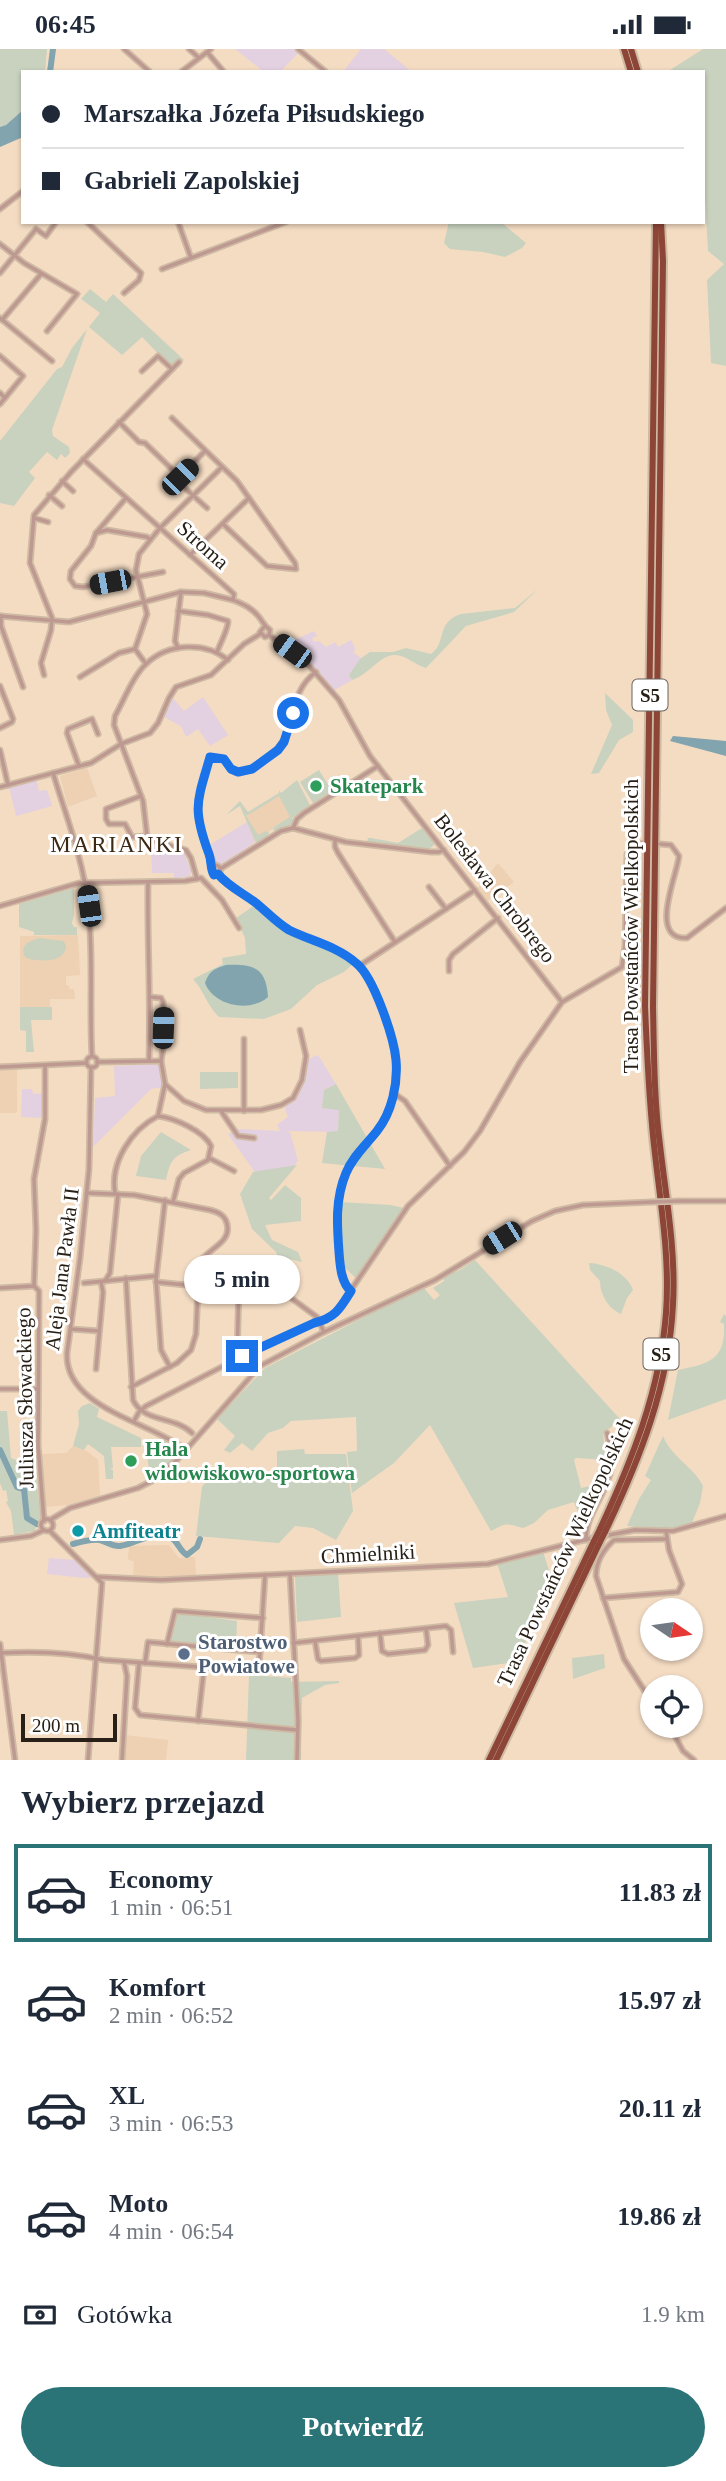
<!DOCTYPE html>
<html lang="pl">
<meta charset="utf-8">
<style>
body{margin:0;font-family:"Times New Roman",serif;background:#f2f2f3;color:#1f2937;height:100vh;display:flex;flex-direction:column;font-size:26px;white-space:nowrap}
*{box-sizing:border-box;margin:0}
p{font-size:23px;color:#747a83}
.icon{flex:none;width:38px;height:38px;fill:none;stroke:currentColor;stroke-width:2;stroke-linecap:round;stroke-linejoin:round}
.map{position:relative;height:1711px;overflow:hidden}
.details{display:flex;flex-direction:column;background:#fff;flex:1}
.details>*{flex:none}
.banner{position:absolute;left:21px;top:21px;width:684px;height:154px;border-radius:0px;box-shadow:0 2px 5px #0004;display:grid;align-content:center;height:154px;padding:0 21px;background:#fff}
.needle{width:46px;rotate:103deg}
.tools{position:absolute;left:640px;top:1549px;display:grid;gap:14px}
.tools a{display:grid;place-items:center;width:63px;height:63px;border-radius:50%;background:#fff;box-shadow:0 2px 5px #0004;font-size:35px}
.scale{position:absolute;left:21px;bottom:18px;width:96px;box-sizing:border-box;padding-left:7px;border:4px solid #282016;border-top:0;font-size:19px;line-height:24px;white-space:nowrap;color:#282016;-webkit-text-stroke:5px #fff;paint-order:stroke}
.end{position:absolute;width:32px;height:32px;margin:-16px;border:9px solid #1a73e8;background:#fff;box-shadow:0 0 0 4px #fff}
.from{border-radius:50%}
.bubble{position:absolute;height:49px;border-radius:24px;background:#fff;box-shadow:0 2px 5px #0004;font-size:23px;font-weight:700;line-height:49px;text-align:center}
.car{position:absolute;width:21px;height:42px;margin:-21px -10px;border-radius:9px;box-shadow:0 0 5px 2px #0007;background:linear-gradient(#222 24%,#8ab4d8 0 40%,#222 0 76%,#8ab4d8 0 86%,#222 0)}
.banner b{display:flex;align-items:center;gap:24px;height:66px;font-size:26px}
.banner b+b{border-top:2px solid #e0e1e3}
.banner i{width:18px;height:18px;background:#1f2937}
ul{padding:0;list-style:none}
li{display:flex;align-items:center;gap:21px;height:98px;margin:0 14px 10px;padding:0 7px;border:4px solid transparent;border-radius:0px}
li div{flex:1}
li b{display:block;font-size:26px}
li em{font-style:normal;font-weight:700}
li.selected{border-color:#2a7477}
li>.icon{width:63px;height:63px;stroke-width:1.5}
h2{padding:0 21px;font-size:32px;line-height:84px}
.pay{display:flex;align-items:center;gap:18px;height:77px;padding:0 21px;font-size:26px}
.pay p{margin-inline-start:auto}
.button{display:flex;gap:14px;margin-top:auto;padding:14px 21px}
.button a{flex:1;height:80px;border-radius:42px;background:#2a7477;color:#fff;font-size:28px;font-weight:700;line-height:80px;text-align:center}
.status{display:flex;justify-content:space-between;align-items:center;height:49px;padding:0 35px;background:#fff;direction:ltr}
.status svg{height:19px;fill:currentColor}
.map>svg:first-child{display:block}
.built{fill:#eed0b2}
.industrial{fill:#e3d0e0}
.green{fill:#c8d2bf}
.water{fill:#82a4af}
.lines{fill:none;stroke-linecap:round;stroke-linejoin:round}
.river{stroke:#82a4af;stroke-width:6}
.minor-casing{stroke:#cfbaa4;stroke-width:7}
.highway-casing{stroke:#cfbaa4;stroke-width:10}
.minor{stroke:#be9991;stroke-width:3.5}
.highway{stroke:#8d4537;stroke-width:6}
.minor-bridge-casing{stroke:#cfbaa4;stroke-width:7;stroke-linecap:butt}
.highway-bridge-casing{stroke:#cfbaa4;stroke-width:10;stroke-linecap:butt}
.minor-bridge{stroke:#be9991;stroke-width:3.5}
.highway-bridge{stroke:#8d4537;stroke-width:6}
.route{stroke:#1a73e8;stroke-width:9}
.leisure-dot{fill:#2e9e5b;stroke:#fff;stroke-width:2.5}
.culture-dot{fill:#0f9aa8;stroke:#fff;stroke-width:2.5}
.service-dot{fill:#5c6f8a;stroke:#fff;stroke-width:2.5}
.labels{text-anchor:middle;stroke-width:6;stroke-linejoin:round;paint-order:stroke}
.shield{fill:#fff;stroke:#68635c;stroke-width:2}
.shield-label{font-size:19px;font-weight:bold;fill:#282016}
.street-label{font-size:21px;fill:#282016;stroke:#fff}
.leisure-label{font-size:21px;font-weight:bold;fill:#27864d;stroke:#fff;text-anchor:start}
.culture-label{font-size:21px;font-weight:bold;fill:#0d838f;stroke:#fff;text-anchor:start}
.service-label{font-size:21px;font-weight:bold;fill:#4e5e75;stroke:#fff;text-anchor:start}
.neighbourhood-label{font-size:23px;letter-spacing:2px;fill:#3b2914;stroke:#fff}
</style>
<div class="status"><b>06:45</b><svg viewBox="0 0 49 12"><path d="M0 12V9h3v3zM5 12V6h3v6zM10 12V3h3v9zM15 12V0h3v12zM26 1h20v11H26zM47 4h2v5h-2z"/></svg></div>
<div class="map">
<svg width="726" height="1711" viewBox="0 0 726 1711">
<rect width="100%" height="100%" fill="#f4dcc3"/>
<g class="built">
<polygon points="87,719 97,747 68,758 60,727"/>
<polygon points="280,745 294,766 254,792 245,768"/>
<polygon points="498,814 514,833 487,852 477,840"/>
<polygon points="78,886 80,926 66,927 66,936 69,937 69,940 74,940 75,950 50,950 50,958 20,958 20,887"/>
<polygon points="0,1014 17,1014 17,1063 14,1064 0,1064"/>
<polygon points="73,1397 87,1402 98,1411 100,1447 67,1456 45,1458 41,1405 66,1404"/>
<polygon points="169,1496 179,1509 195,1508 196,1527 161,1529 133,1527 134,1513 128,1510 129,1497"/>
<polygon points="125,1686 168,1691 166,1711 123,1711"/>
</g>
<g class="industrial">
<polygon points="235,0 293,0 298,4 280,23 264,23"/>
<polygon points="361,0 384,0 412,23 343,23"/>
<polygon points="314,582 317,587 312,589 314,593 319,592 326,598 335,593 338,598 351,591 355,599 354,604 361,609 349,626 352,631 333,642 304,609 286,595"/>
<polygon points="172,648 184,662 203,648 228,686 210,697 198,680 186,688 181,677 164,668"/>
<polygon points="37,732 39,742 47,741 52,757 16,767 9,738"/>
<polygon points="247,773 255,793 229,812 221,815 217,814 208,797"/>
<polygon points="151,796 184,804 191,821 190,827 174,830 174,824 152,824"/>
<polygon points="318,1006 336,1035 324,1041 322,1059 339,1060 338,1083 286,1082 290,1083 298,1112 284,1126 259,1129 228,1085 238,1080 280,1082 277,1076 288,1068 284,1057 295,1050 302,1037 308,1010"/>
<polygon points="161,1015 163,1038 151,1040 93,1098 95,1049 115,1047 114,1017"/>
<polygon points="22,1040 32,1040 33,1045 44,1044 43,1069 21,1068"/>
<polygon points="49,1509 76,1511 93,1528 84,1529 47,1525"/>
</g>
<g class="green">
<polygon points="0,0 47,0 45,23 23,23 23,61 6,76 0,78"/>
<polygon points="703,0 726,0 726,317 711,314 707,231 724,215 708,202 704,131 704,23 667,23"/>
<polygon points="449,173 501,173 526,194 522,199 505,208 483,203 450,200 444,194"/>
<polygon points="90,240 106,253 113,245 184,311 174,321 142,288 122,306 89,278 100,264 81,250"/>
<polygon points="87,280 52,381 53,387 69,398 70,404 65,409 61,405 57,411 47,403 29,423 35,429 14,457 0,454 0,392 57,320 62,318 72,299"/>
<path d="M538,540L514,563L466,577L426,619C415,616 406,606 395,606C381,605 367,627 352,631L349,626L360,610L370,603H393L406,599L431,605C447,594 435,574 461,565L515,559Z"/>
<polygon points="605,644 633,671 633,683 619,691 599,724 591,725 612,676 606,661"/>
<polygon points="319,721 332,742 313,754 300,733"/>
<polygon points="297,731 310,756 292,769 294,771 291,777 276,783 271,779 274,780 274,778 290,768 279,747 246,767 258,786 266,782 269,783 268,788 257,796 240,757 226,766 240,752 248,763 279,744 279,741 281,744"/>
<polygon points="422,779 435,795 429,800 367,793 368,789 371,789 398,794"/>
<polygon points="74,839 74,866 72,874 74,878 77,878 77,886 34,886 34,883 19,878 19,855"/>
<path d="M255,856L279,878L334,902L353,915L344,923L317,936L291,960L264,970L219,968C208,958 204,942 193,930L223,915L222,909L246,905L245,889L236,869Z"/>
<path d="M40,889L63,892L66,896C66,914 40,913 26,909C18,897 29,892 40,889Z"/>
<polygon points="20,958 52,958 52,971 31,971 34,1003 26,1003 26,982 20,981"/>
<polygon points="200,1023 238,1023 238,1039 200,1040"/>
<polygon points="336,1035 385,1120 322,1114 327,1083 338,1082 339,1061 322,1059 324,1041"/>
<path d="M161,1083L191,1101C172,1107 170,1113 166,1131L136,1127L141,1107Z"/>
<polygon points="297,1116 269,1149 271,1151 285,1136 301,1149 301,1172 265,1176 272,1191 298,1203 302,1213 289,1210 287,1220 280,1215 276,1203 252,1180 240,1145 253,1123"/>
<polygon points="340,1153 391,1156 404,1159 357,1230 343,1217"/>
<path d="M475,1211L620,1370L603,1385L607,1411L576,1409L574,1411L581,1439L600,1435L583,1476L574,1453L548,1461L534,1474L523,1479C505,1474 507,1474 491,1482L430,1376L394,1414L352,1444L347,1403L357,1402L356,1368L291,1372L283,1379L268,1384L252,1402L242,1394L230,1404L224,1401L235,1387L217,1370L265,1319L423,1238L434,1251L440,1246L433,1239L444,1232L443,1228L460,1221Z"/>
<path d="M589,1214C606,1215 627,1224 633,1241L627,1249L621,1265C609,1260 600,1246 600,1232L590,1221Z"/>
<path d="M724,1265L726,1267V1350L668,1371L678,1321C706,1315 726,1313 724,1275L720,1273Z"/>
<polygon points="90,1354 99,1360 97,1368 141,1389 141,1398 111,1398 113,1419 110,1420 113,1421 113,1430 106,1430 104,1407 88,1395 84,1401 73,1397 79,1375 78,1362 82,1357"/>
<polygon points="0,1362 7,1362 11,1409 35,1418 41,1471 34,1482 14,1486 11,1462 6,1453 8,1452 6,1441 3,1442 0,1434"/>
<path d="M663,1387C672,1409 693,1417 703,1437L700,1454L691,1476L672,1480L627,1477L639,1450L651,1431L645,1427Z"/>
<polygon points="164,1392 179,1401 180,1408 151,1433 145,1393 160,1399"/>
<polygon points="304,1400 305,1405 346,1405 353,1462 336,1491 313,1479 295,1477 279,1494 196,1487 202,1438 213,1422 231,1430 277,1427 277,1402"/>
<polygon points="542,1499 553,1535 562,1531 551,1552 536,1571 516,1613 473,1619 454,1554 508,1548 496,1511"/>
<polygon points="338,1524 341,1568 297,1573 295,1528"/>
<polygon points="178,1564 237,1572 236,1598 171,1592"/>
<polygon points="604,1605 605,1619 573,1630 572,1609"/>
<polygon points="249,1626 291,1629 291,1633 339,1632 339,1634 325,1636 302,1649 301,1711 246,1711"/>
</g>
<g class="water">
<polygon points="23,61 23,88 0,98 0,78 6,76"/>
<polygon points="673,687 726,692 726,707 670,692"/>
<path d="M226,916C253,915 266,918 268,948C250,964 214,957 205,934C209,922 214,920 226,916Z"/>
</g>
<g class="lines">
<g class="river">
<polyline points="50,23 53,0"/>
<polyline points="0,1401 17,1438 24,1440 27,1469 37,1475"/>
<path d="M73,1495C80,1493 93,1490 100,1491C107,1493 113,1498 120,1497C135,1495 152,1482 168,1487C177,1489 179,1502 187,1506L197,1498L200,1490"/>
</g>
<defs>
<g id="minor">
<polyline points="124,0 150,23"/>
<polyline points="189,0 199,9"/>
<polyline points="298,0 326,23"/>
<polyline points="207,3 224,23"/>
<polyline points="181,23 211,0"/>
<polyline points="0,160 23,142"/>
<polyline points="87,173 141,224 139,231 124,244"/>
<polyline points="178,173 191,209"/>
<polyline points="0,195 24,214 77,245 47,282"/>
<polyline points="162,220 286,173"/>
<polyline points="0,224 36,180 46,187 56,173"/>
<polyline points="0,269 52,312"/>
<polyline points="2,271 41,225"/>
<polyline points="0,307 23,327 0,355"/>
<polyline points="142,322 158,307 172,320"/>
<polyline points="0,344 5,349"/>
<polyline points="172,369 237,432 295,514 296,520 267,517 223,475"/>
<polyline points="119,373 139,393 145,394 180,428"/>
<path d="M83,410L234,545L233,551C243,555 252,559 259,568C263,573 264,577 270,581L269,586L265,588L260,583L264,578"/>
<polyline points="176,431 207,459"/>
<polyline points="62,432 73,442"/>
<polyline points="172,435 205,402"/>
<polyline points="49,446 62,457"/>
<polyline points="126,449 96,484 91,497 71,522 70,530 75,537 83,538 163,523"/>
<polyline points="34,469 48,473"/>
<polyline points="96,484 107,481 147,488 150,491"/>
<polyline points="190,506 249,449"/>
<path d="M178,562L208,566L228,572C229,578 220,595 217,603"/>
<polyline points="0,567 69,573 181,543 204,544 233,551"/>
<polyline points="1,567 1,577 23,638"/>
<polyline points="269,586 304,611 339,651 370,707 562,953"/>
<polyline points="178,599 175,592 181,543"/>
<polyline points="135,600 147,565 136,521 139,505 160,479 222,418"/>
<polyline points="135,600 146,615"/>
<polyline points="44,626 41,614 51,581 52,569 30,514 34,466 71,423 179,313"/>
<polyline points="80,628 119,604 135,600"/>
<polyline points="0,637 13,670 12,673 0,679"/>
<polyline points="0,701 8,736"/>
<polyline points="79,717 67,684 68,680 92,670 98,685"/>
<path d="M53,724C66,767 83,810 88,855C94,906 89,957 92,1007"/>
<polyline points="0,738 91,714 121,695 150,684 158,674 169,649 176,638 211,626 244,595 260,585"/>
<polyline points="141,747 106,760 106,770 109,775 125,775 132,788 147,787"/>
<polyline points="293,779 346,793 431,803 439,803 444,801"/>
<polyline points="335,791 335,798 338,804 395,893"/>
<path d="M660,795L671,796L679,807C678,824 647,891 687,889L726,859"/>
<circle cx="216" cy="821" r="4.5"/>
<path d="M215,817C191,771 196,755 210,708L224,710L231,720L240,724C250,721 257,716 265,711C301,687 284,646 316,623"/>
<polyline points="220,820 281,782 293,779 297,770 304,764 378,717"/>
<path d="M218,825C229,838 244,844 256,854C267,863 277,874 289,881C311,892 337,897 356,914C374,928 394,989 396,1011C398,1035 392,1063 377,1082C367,1094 356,1105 348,1120C335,1146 336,1174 339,1203C340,1216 341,1234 351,1243"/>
<path d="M197,830L191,809L186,801L155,792L147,787L143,752L114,676L115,667C124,651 133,627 146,615C168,594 205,592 228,611"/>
<path d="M148,833C147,892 151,952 149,1011"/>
<polyline points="429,838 446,860"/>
<polyline points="0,857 79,834 185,832 201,829 222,851 239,879"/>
<polyline points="359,917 475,841"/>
<polyline points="449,922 449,911 453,905 498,869"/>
<polyline points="150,948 161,949 163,953 164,994 161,1012 165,1035 184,1052 206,1061 261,1061 281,1056 293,1049 302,1031 306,1007 300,981"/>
<polyline points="244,990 244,1062"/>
<circle cx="92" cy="1013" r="5.5"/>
<polyline points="97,1013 161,1012"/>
<polyline points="0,1018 86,1014"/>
<path d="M91,1019L89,1120L80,1209L67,1304C64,1359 151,1373 186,1401"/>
<polyline points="395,1045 405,1052 450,1117"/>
<polyline points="221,1062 238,1087 254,1089"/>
<path d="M158,1067C174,1069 204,1082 211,1097L208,1111L184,1124L179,1130L173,1153"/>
<polyline points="209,1109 234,1122"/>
<path d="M87,1144L134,1146L210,1161C218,1163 225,1166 227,1175C232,1194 207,1200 199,1214L196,1285L191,1301L177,1314L131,1338"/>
<path d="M115,1144C110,1113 131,1081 158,1067L165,1035"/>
<polyline points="165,1151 156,1230 161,1301 170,1318"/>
<polyline points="680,1152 726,1152"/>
<path d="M126,1229L133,1351C144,1374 175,1367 192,1384"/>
<polyline points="105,1232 110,1224 118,1145"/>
<polyline points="156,1233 287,1246 317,1268 324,1283"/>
<polyline points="84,1234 156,1227"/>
<polyline points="34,1237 39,1242 38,1396 44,1472"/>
<polyline points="34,1237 36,1181 34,1130 45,1070 45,1017"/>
<polyline points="0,1239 34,1237"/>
<polyline points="71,1280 99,1282"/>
<polyline points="237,1310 239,1233 241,1224 253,1212"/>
<polyline points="96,1320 103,1243 101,1233"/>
<polyline points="0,1340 38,1340"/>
<polyline points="134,1372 139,1363 146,1357 237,1310 314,1274 326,1271 336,1263 408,1157 464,1103 480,1082 520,1013 562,953 622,918 625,897 627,805 633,797 642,794"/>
<circle cx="47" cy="1476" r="6"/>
<polyline points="50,1471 70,1459 138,1439 152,1432 177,1411 260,1317 324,1283 435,1231 532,1172 555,1162 583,1156 652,1153"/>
<polyline points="50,1482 102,1534 88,1711"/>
<polyline points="604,1487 635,1481 673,1482 726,1467"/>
<polyline points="0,1491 31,1487 44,1481"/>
<path d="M586,1491C585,1469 603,1449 609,1428C614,1415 610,1397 607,1384"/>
<polyline points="290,1525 298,1672 297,1711"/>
<polyline points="98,1528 161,1531 488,1515 596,1488"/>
<polyline points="603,1549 678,1543 682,1535 669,1501 666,1482"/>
<polyline points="380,1584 382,1602 388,1605 425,1601 428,1596 426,1580"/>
<polyline points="315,1592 318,1610 321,1612 355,1609 359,1606 358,1587"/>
<polyline points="293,1594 446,1577 451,1581 453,1603"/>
<polyline points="0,1595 15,1711"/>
<polyline points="167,1595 175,1562 263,1569"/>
<path d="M1,1604C36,1602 70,1603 104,1611L256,1622L259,1618L265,1526"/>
<polyline points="139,1614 135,1659 140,1666 297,1681"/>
<polyline points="145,1614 148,1593 260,1603"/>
<path d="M653,1655L624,1610L596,1527C596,1513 603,1501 614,1491L666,1490"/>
<polyline points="198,1672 204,1619"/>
<polyline points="669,1676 683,1702 694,1711"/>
<polyline points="122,1711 127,1627 124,1613"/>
</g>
<g id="highway">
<polyline points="624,0 631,23"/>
<polyline points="631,0 638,23"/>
<path d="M600,1480C632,1411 660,1342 666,1264C670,1210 661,1158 655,1105C649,1056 647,1006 645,957L656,173"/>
<path d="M605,1483C640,1410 669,1337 673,1255C676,1201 666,1149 660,1096C654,1051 654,1004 653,958L663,212L661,173"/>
<polyline points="489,1711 594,1492"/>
<polyline points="496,1711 600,1493"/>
</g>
</defs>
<use href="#minor" class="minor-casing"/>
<use href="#highway" class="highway-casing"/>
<use href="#minor" class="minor"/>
<use href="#highway" class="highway"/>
<defs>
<polyline id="minor-bridge" points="652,1153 680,1152"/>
<g id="highway-bridge">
<polyline points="594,1492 600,1480"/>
<polyline points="600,1493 605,1483"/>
</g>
</defs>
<use href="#minor-bridge" class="minor-bridge-casing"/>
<use href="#highway-bridge" class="highway-bridge-casing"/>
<use href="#minor-bridge" class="minor-bridge"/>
<use href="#highway-bridge" class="highway-bridge"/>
</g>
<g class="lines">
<path class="route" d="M242,1307L314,1274C335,1269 340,1260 351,1242C341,1234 340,1216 339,1203C337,1176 335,1150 346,1124C353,1107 366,1096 377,1082C392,1063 398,1035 396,1011C394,989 374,928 356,914C337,897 311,892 289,881C277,874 267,863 256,854C243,844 229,838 218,825L214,826C210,820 212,813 209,805C192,759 197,753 210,708L224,710L231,720L238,723L252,720L278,701L284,693L293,664"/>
</g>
<g class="leisure-dot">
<circle cx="316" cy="737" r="7"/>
<circle cx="131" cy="1412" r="7"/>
</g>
<circle class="culture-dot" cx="78" cy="1482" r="7"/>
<circle class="service-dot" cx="184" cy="1605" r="7"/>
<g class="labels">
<g class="shield">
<rect x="632.5" y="630.5" width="35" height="31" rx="5"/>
<rect x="643.5" y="1289.5" width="35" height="31" rx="5"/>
</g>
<g class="shield-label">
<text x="650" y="653">S5</text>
<text x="661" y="1312">S5</text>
</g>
<g class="street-label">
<text transform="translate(203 496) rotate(42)" y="7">Stroma</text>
<text transform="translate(495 839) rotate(52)" y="7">Bolesława Chrobrego</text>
<text transform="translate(631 877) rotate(-90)" y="7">Trasa Powstańców Wielkopolskich</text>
<text transform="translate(62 1220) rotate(-83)" y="7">Aleja Jana Pawła II</text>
<text transform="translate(25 1349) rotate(-91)" y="7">Juliusza Słowackiego</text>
<text transform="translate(565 1503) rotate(-65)" y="7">Trasa Powstańców Wielkopolskich</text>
<text transform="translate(368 1505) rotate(-3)" y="7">Chmielniki</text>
</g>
<g class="leisure-label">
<text x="330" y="744">Skatepark</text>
<text x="145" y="1407">Hala<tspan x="145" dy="24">widowiskowo-sportowa</tspan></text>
</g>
<g class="culture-label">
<text x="92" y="1489">Amfiteatr</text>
</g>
<g class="service-label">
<text x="198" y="1600">Starostwo<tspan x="198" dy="24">Powiatowe</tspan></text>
</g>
<g class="neighbourhood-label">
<text x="117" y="803">MARIANKI</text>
</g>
</g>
</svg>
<div class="tools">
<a><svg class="needle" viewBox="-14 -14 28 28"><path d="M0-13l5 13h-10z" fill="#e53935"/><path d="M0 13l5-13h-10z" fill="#747a83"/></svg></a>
<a><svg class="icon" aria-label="locate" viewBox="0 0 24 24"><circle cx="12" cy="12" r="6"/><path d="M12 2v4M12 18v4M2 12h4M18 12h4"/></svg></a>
</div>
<div class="scale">200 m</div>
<i class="end from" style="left:293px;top:664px"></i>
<i class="end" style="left:242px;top:1307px"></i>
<div class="bubble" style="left:184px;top:1206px;width:116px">5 min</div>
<i class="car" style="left:180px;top:428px;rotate:45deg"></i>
<i class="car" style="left:110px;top:533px;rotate:259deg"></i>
<i class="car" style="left:292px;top:602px;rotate:306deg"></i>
<i class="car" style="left:89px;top:857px;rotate:352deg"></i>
<i class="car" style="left:163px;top:979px;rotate:2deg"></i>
<i class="car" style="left:502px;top:1189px;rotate:238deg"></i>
<div class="banner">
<b><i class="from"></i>Marszałka Józefa Piłsudskiego</b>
<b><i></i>Gabrieli Zapolskiej</b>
</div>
</div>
<section class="details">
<h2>Wybierz przejazd</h2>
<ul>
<li class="selected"><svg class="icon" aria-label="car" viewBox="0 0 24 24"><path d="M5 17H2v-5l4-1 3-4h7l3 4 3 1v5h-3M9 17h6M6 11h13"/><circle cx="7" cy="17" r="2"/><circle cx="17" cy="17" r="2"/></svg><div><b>Economy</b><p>1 min · 06:51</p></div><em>11.83 zł</em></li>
<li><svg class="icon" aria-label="car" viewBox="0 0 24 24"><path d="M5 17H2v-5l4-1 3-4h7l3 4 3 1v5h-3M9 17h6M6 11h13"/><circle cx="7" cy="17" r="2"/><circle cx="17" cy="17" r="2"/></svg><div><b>Komfort</b><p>2 min · 06:52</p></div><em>15.97 zł</em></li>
<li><svg class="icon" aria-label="car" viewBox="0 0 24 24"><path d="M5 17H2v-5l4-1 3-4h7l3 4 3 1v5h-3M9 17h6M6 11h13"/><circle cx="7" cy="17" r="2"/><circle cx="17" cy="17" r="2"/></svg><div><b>XL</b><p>3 min · 06:53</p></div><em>20.11 zł</em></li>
<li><svg class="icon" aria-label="car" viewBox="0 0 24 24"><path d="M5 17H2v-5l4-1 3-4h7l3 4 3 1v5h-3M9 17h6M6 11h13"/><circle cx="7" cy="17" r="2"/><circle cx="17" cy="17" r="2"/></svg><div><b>Moto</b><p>4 min · 06:54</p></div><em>19.86 zł</em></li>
</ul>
<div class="pay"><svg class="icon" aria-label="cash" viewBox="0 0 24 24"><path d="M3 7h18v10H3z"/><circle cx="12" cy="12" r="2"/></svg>Gotówka<p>1.9 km</p></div>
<div class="button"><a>Potwierdź</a></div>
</section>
